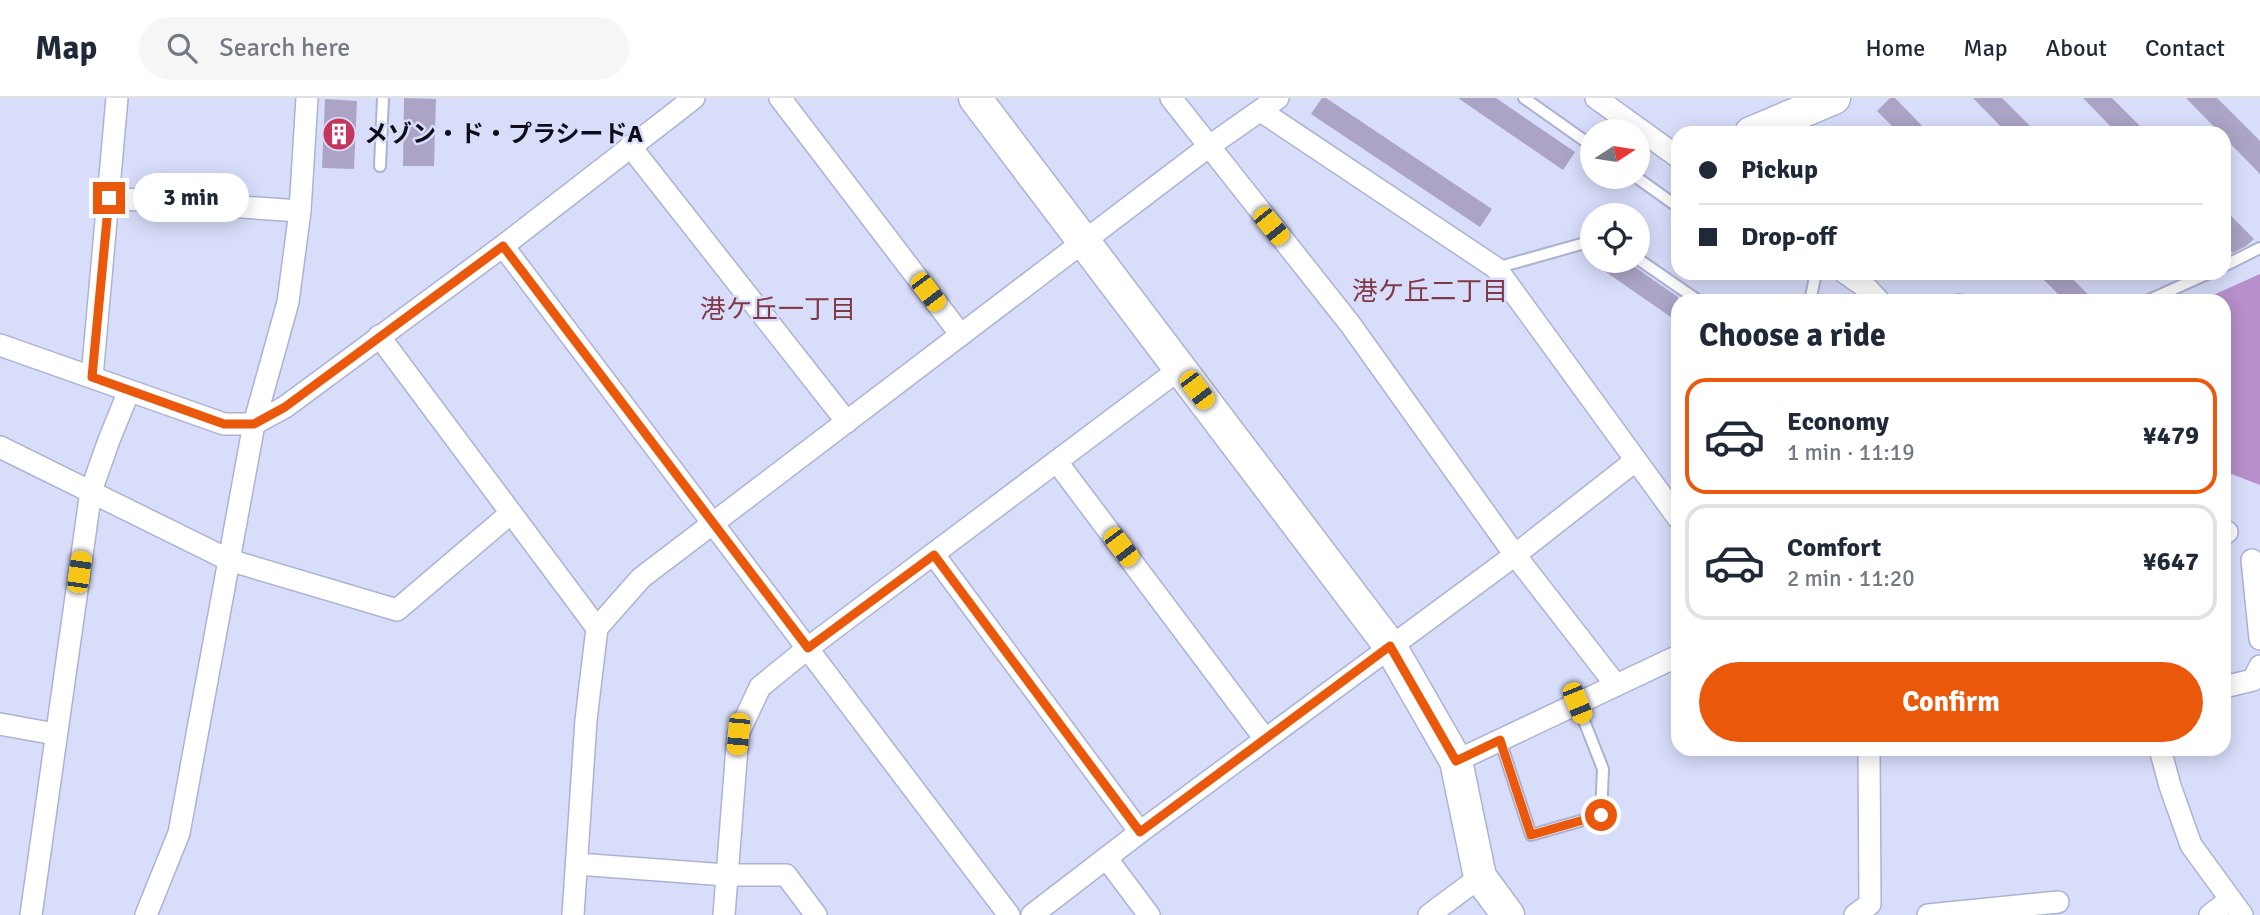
<!DOCTYPE html>
<meta charset="utf-8">
<style>
body{margin:0;font-family:Signika,"Noto Sans JP",sans-serif;background:#f6f6f7;color:#1f2937;height:100vh;display:flex;flex-direction:column;font-size:26px;white-space:nowrap}
*{box-sizing:border-box;margin:0}
p{font-size:23px;color:#747a83}
.icon{flex:none;width:38px;height:38px;fill:none;stroke:currentColor;stroke-width:2;stroke-linecap:round;stroke-linejoin:round}
.map{position:relative;flex:1;overflow:hidden}
.sheet{position:absolute;left:1671px;top:196px;width:560px;height:462px;display:flex;flex-direction:column;background:#fff;border-radius:21px;box-shadow:0 4px 18px #0003}
.sheet>*{flex:none}
.banner{position:absolute;left:1671px;top:28px;width:560px;height:154px;border-radius:21px;box-shadow:0 4px 18px #0003;display:grid;align-content:center;height:154px;padding:0 28px;background:#fff}
.needle{width:46px;rotate:78deg}
.buttons{position:absolute;left:1580px;top:21px;display:grid;gap:14px}
.buttons a{display:grid;place-items:center;width:70px;height:70px;border-radius:50%;background:#fff;box-shadow:0 4px 18px #0003;font-size:35px}
.end{position:absolute;width:32px;height:32px;margin:-16px;border:9px solid #ea580c;background:#fff;box-shadow:0 0 0 4px #fff}
.from{border-radius:50%}
.bubble{position:absolute;height:49px;border-radius:24px;background:#fff;box-shadow:0 4px 18px #0003;font-size:23px;font-weight:700;line-height:49px;text-align:center}
.car{position:absolute;width:21px;height:42px;margin:-21px -10px;border-radius:9px;box-shadow:0 0 5px 2px #0007;background:linear-gradient(#f5c518 24%,#345 0 40%,#f5c518 0 76%,#345 0 86%,#f5c518 0)}
.banner b{display:flex;align-items:center;gap:24px;height:66px;font-size:26px}
.banner b+b{border-top:2px solid #e0e1e3}
.banner i{width:18px;height:18px;background:#1f2937}
ul{padding:0;list-style:none}
li{display:flex;align-items:center;gap:21px;height:116px;margin:0 14px 10px;padding:0 14px;border:4px solid #e0e1e3;border-radius:21px}
li div{flex:1}
li b{display:block;font-size:26px}
li em{font-style:normal;font-weight:700}
li.current{border-color:#ea580c}
li>.icon{width:63px;height:63px;stroke-width:1.5}
h2{padding:0 28px;font-size:32px;line-height:84px}
.button{display:flex;gap:14px;margin-top:auto;padding:14px 28px}
.button a{flex:1;height:80px;border-radius:42px;background:#ea580c;color:#fff;font-size:28px;font-weight:700;line-height:80px;text-align:center}
header{display:flex;align-items:center;gap:42px;box-sizing:border-box;height:98px;padding:0 35px;background:#fff;border-bottom:2px solid #e0e1e3}
header strong{font-size:33px}
nav{display:flex;gap:38px;margin-inline-start:auto;font-size:24px}
.search{width:490px;height:63px;background:#f6f6f7;display:flex;align-items:center;gap:18px;box-sizing:border-box;padding:0 24px;border-radius:38px;color:#747a83;font-size:26px}
.map>svg:first-child{display:block}
.forest{fill:#b78fca}
.building{fill:#aca4c6}
.lines{fill:none;stroke-linecap:round;stroke-linejoin:round}
.lane-casing{stroke:#acb2d4;stroke-width:14}
.street-casing{stroke:#acb2d4;stroke-width:24}
.secondary-casing{stroke:#acb2d4;stroke-width:35}
.lane{stroke:#fff;stroke-width:10}
.street{stroke:#fff;stroke-width:21}
.secondary{stroke:#fff;stroke-width:32}
.route{stroke:#ea580c;stroke-width:9}
.labels{text-anchor:middle;stroke-width:5;stroke-linejoin:round;paint-order:stroke}
.poi-label{font-size:24px;font-weight:bold;fill:#0c0d19;stroke:#d8ddfa;text-anchor:start}
.neighbourhood-label{font-size:26px;fill:#803847;stroke:#d8ddfa}
</style>
<header>
<strong>Map</strong>
<div class="search"><svg class="icon" aria-label="search" viewBox="0 0 24 24"><circle cx="10" cy="10" r="6"/><path d="M15 15l6 6"/></svg>Search here</div>
<nav><a>Home</a><a>Map</a><a>About</a><a>Contact</a></nav>
</header>
<div class="map">
<svg width="2260" height="817" viewBox="0 0 2260 817">
<rect width="100%" height="100%" fill="#d8ddfa"/>
<polygon class="forest" points="2260,176 2260,387 2224,373 2224,203 2200,203"/>
<g class="building">
<polygon points="404,0 436,1 434,68 403,68"/>
<polygon points="1322,0 1326,0 1492,111 1480,129 1311,16"/>
<polygon points="1458,0 1496,0 1575,54 1563,72"/>
<polygon points="1890,0 1895,0 1929,35 1899,35 1877,13"/>
<polygon points="1973,0 2002,0 2037,35 2007,35"/>
<polygon points="2083,0 2112,0 2147,35 2117,35"/>
<polygon points="2186,0 2217,0 2260,43 2260,76 2224,39 2224,35 2220,35"/>
<polygon points="325,1 357,3 354,71 322,70"/>
<polygon points="2224,111 2254,141 2246,148 2233,155 2224,146"/>
<polygon points="1590,163 1626,163 1678,199 1678,224"/>
<polygon points="2037,175 2067,175 2094,203 2065,203"/>
</g>
<g class="lines">
<defs>
<g id="lane">
<polyline points="1524,0 1592,48"/>
<polyline points="380,68 383,0"/>
<polyline points="1636,79 1678,109"/>
<polyline points="1638,161 1699,203"/>
<polyline points="2224,168 2260,150"/>
<polyline points="1496,170 1592,143"/>
<polyline points="1959,202 1961,203"/>
<polyline points="1810,203 1816,175"/>
<polyline points="2147,203 2209,175"/>
<polyline points="1500,642 1531,737 1601,717 1603,671 1577,605"/>
</g>
<g id="street">
<polyline points="780,0 961,237"/>
<polyline points="1171,0 1350,226 1515,457 1616,587"/>
<polyline points="1596,0 1678,59"/>
<polyline points="1261,13 1496,170 1678,420"/>
<polyline points="630,48 847,324"/>
<polyline points="109,100 300,113"/>
<polyline points="503,148 1009,817"/>
<polyline points="1845,175 1868,191 1879,203"/>
<polyline points="379,238 597,530"/>
<polyline points="0,247 224,326 254,326 285,309 503,148 694,0"/>
<polyline points="92,279 117,0"/>
<polyline points="0,349 229,462 397,512 511,415"/>
<polyline points="1057,364 1265,641"/>
<polyline points="2224,434 2227,434"/>
<polyline points="934,457 1140,734"/>
<polyline points="2252,462 2260,541"/>
<polyline points="2224,589 2253,582 2260,568"/>
<polyline points="0,626 55,636"/>
<polyline points="2160,651 2170,688 2191,747 2242,817"/>
<polyline points="1456,663 1678,558"/>
<polyline points="1107,761 1149,817"/>
<polyline points="577,766 726,777 786,777 816,817"/>
<polyline points="31,817 91,393 109,342 129,293"/>
<polyline points="146,817 179,735 254,326 288,204 300,113 307,0"/>
<polyline points="573,817 586,622 597,530 641,480 1208,49 1278,0"/>
<polyline points="724,817 738,636 760,589 808,550 1181,270"/>
<polyline points="1032,817 1140,734 1515,457 1635,363"/>
<polyline points="1429,817 1480,779"/>
<polyline points="1855,817 1870,806 1869,651"/>
<polyline points="1928,817 2058,804"/>
<polyline points="2210,817 2230,802"/>
</g>
<g id="secondary">
<polyline points="975,0 1390,548 1456,663 1480,779 1508,817"/>
<polyline points="1751,35 1834,0"/>
</g>
</defs>
<use href="#lane" class="lane-casing"/>
<use href="#street" class="street-casing"/>
<use href="#secondary" class="secondary-casing"/>
<use href="#lane" class="lane"/>
<use href="#street" class="street"/>
<use href="#secondary" class="secondary"/>
</g>
<g class="lines">
<polyline class="route" points="109,100 92,279 224,326 254,326 285,309 503,148 808,550 934,457 1140,734 1390,548 1456,663 1500,642 1531,737 1601,717"/>
</g>
<defs>
<symbol id="building-disc" viewBox="-11 -11 22 22"><circle r="9.5" fill="#c5365d" stroke="#d8ddfa"/><path d="M-4-6H4V6H1V3H-1V6H-4ZM-2.5-4.3h1.7v1.8h-1.7ZM.8-4.3h1.7v1.8H.8ZM-2.5-1h1.7V.8h-1.7ZM.8-1h1.7V.8H.8Z" fill="#fff"/></symbol>
</defs>
<g fill-rule="evenodd">
<use href="#building-disc" x="320" y="17" width="38" height="38"/>
</g>
<g class="labels">
<g class="poi-label">
<text x="364" y="44">メゾン・ド・プラシードA</text>
</g>
<g class="neighbourhood-label">
<text x="1430" y="202">港ケ丘二丁目</text>
<text x="778" y="220">港ケ丘一丁目</text>
</g>
</g>
</svg>
<div class="buttons">
<a><svg class="needle" viewBox="-14 -14 28 28"><path d="M0-13l5 13h-10z" fill="#e53935"/><path d="M0 13l5-13h-10z" fill="#747a83"/></svg></a>
<a><svg class="icon" aria-label="locate" viewBox="0 0 24 24"><circle cx="12" cy="12" r="6"/><path d="M12 2v4M12 18v4M2 12h4M18 12h4"/></svg></a>
</div>
<i class="end from" style="left:1601px;top:717px"></i>
<i class="end" style="left:109px;top:100px"></i>
<div class="bubble" style="left:133px;top:75px;width:116px">3 min</div>
<i class="car" style="left:1271px;top:128px;rotate:141deg"></i>
<i class="car" style="left:928px;top:194px;rotate:143deg"></i>
<i class="car" style="left:1197px;top:292px;rotate:143deg"></i>
<i class="car" style="left:1121px;top:449px;rotate:143deg"></i>
<i class="car" style="left:79px;top:474px;rotate:8deg"></i>
<i class="car" style="left:1577px;top:605px;rotate:158deg"></i>
<i class="car" style="left:738px;top:636px;rotate:185deg"></i>
<div class="banner">
<b><i class="from"></i>Pickup</b>
<b><i></i>Drop-off</b>
</div>
<section class="sheet">
<h2>Choose a ride</h2>
<ul>
<li class="current"><svg class="icon" aria-label="car" viewBox="0 0 24 24"><path d="M5 17H2v-5l4-1 3-4h7l3 4 3 1v5h-3M9 17h6M6 11h13"/><circle cx="7" cy="17" r="2"/><circle cx="17" cy="17" r="2"/></svg><div><b>Economy</b><p>1 min · 11:19</p></div><em>¥479</em></li>
<li><svg class="icon" aria-label="car" viewBox="0 0 24 24"><path d="M5 17H2v-5l4-1 3-4h7l3 4 3 1v5h-3M9 17h6M6 11h13"/><circle cx="7" cy="17" r="2"/><circle cx="17" cy="17" r="2"/></svg><div><b>Comfort</b><p>2 min · 11:20</p></div><em>¥647</em></li>
</ul>
<div class="button"><a>Confirm</a></div>
</section>
</div>
